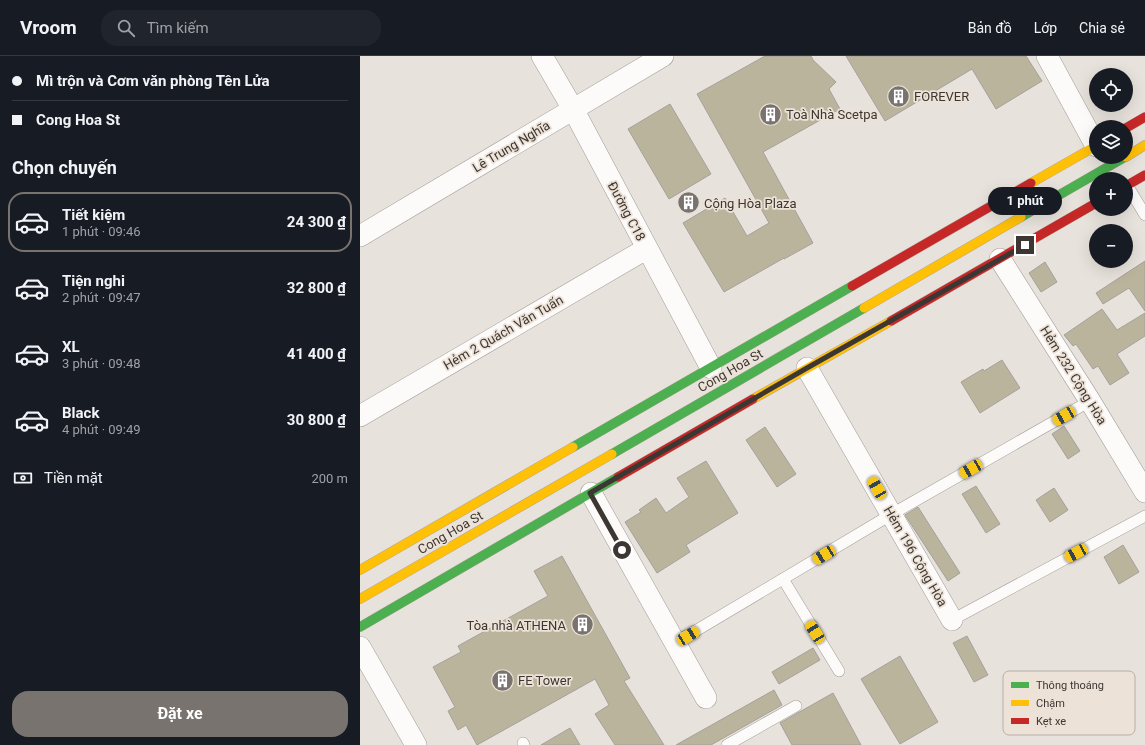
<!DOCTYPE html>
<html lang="vi">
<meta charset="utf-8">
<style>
body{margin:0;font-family:Roboto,sans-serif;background:#20242c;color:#f1f3f6;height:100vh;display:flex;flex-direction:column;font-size:15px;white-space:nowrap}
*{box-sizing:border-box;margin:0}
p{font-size:13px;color:#9ea1a6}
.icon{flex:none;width:22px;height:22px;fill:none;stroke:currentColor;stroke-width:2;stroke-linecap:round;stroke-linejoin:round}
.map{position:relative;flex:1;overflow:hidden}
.sheet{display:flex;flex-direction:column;background:#171b24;width:360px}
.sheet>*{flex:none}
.banner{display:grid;align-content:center;height:88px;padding:0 12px;background:#171b24}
.controls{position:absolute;left:729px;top:12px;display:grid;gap:8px}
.controls a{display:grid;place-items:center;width:44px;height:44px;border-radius:50%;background:#171b24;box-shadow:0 4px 16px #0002;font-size:20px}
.end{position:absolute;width:18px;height:18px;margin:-9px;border:5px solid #3c3733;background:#fff;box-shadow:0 0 0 2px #fff}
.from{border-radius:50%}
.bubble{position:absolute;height:28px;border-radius:14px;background:#171b24;box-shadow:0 4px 16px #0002;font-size:13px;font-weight:700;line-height:28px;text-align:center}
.car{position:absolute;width:12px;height:24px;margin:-12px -6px;border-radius:5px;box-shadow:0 0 3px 1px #0007;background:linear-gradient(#f5c518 24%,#345 0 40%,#f5c518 0 76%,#345 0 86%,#f5c518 0)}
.banner b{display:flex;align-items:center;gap:14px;height:38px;font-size:15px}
.banner b+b{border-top:1px solid #363941}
.banner i{width:10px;height:10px;background:#f1f3f6}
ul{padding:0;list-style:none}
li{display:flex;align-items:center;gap:12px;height:60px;margin:0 8px 6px;padding:0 4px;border:2px solid transparent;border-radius:16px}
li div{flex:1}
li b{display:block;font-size:15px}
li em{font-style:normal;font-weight:700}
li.current{border-color:#78736e}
li>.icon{width:36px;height:36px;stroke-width:1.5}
h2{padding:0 12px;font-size:18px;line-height:48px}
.pay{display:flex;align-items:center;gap:10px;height:44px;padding:0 12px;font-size:15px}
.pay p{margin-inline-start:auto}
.button{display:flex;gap:8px;margin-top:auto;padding:8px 12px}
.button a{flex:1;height:46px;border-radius:16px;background:#78736e;color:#fff;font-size:16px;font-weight:700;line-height:46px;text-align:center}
header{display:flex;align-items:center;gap:24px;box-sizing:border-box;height:56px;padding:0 20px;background:#171b24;border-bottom:1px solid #363941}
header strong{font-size:19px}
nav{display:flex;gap:22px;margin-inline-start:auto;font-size:14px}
.search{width:280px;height:36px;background:#20242c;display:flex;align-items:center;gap:10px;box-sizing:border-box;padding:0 14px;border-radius:16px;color:#9ea1a6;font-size:15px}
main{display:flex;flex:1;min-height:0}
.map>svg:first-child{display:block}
.building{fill:#bbb49d;stroke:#a4a19c}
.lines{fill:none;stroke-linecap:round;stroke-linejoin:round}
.lane-casing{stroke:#a29d98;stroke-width:12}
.street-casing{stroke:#a29d98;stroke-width:22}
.fast-casing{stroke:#b2a29a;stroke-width:10}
.slow-casing{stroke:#b2a29a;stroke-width:10}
.jam-casing{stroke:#b2a29a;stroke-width:10}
.lane{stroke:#fcfbfa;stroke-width:11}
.street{stroke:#fcfbfa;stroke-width:21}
.fast{stroke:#4caf50;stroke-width:9}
.slow{stroke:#ffc107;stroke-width:9}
.jam{stroke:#c62828;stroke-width:9}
.route{stroke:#3c3733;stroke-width:5}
.labels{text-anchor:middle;stroke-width:3.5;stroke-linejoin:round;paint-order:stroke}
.poi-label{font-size:13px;fill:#3c3733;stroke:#ede2d7;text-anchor:start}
.street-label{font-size:13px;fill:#3c3733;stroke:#ede2d7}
.key{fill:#ede2d7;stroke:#b8afa6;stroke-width:1}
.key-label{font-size:11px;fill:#3c3733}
</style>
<header>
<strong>Vroom</strong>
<div class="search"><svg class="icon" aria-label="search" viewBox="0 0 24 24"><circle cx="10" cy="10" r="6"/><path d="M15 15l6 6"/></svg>Tìm kiếm</div>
<nav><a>Bản đồ</a><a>Lớp</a><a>Chia sẻ</a></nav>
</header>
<main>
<section class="sheet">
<div class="banner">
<b><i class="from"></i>Mì trộn và Cơm văn phòng Tên Lửa</b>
<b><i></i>Cong Hoa St</b>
</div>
<h2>Chọn chuyến</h2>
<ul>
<li class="current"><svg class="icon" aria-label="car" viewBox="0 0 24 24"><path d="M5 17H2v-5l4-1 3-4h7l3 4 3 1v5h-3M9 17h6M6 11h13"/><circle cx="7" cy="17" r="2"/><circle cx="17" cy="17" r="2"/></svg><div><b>Tiết kiệm</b><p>1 phút · 09:46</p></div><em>24 300 ₫</em></li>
<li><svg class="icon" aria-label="car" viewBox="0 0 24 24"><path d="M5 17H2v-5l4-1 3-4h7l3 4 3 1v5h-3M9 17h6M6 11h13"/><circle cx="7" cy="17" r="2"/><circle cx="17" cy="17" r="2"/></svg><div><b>Tiện nghi</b><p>2 phút · 09:47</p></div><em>32 800 ₫</em></li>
<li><svg class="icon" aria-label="car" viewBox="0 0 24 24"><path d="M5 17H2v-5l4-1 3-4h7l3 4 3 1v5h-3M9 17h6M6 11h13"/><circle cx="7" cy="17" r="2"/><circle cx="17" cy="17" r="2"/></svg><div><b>XL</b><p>3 phút · 09:48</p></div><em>41 400 ₫</em></li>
<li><svg class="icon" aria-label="car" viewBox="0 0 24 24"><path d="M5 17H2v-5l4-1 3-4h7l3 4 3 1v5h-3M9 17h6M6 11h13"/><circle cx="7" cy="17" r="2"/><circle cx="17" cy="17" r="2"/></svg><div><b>Black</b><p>4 phút · 09:49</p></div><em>30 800 ₫</em></li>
</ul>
<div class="pay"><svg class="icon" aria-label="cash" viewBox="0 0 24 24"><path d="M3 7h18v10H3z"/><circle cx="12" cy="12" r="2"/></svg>Tiền mặt<p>200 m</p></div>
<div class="button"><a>Đặt xe</a></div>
</section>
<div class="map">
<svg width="785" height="689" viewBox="0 0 785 689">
<rect width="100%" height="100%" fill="#e8e2dc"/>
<g class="building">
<polygon points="405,0 451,0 453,4 476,26 469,33 480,53 403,96 453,187 424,203 424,202 364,236 323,167 365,142 387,180 409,167 337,38"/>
<polygon points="486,0 666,0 682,25 636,53 612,13 525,65"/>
<polygon points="310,48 351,118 309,143 268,73"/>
<polygon points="785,205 785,255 769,232 743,248 736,237"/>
<polygon points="685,206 697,226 681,236 669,217"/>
<polygon points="742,253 757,274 785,257 785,280 757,298 769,317 750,329 738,310 733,313 716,288 713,290 704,279"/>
<polygon points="642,304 660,332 620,357 601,326 623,313 624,315"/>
<polygon points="704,370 720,395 708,403 692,378"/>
<polygon points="405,371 436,418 417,431 386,384"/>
<polygon points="346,405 378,457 326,489 330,496 297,517 265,466 281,456 279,454 296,442 306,457 329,441 317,422"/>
<polygon points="616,430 640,468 626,477 602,438"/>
<polygon points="694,432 708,454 690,466 676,444"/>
<polygon points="558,451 600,517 588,525 545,459"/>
<polygon points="763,489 779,516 759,528 744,501"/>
<polygon points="202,500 270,622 264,625 304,689 255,689 235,658 249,649 235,623 117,689 106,669 98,674 88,655 95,651 73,611 101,596 98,590 188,540 174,515"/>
<polygon points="607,580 628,619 614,626 593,587"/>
<polygon points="453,592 460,604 419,628 412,616"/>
<polygon points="540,600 578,666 540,688 501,623"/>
<polygon points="414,634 422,649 351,689 316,689"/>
<polygon points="473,637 501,689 432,689 420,667"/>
<polygon points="210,672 220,689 181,689"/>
</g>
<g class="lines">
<defs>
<g id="lane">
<polyline points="767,129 785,159"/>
<polyline points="423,523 479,615"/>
<polyline points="592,564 785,460"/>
<polyline points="313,585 327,580 532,458 730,345"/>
<polyline points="163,687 164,689"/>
<polyline points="367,689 436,650"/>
</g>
<g id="street">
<polyline points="182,0 213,53 351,312"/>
<polyline points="687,0 736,90"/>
<polyline points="0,180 303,0"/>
<polyline points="640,203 730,345 785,436"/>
<polyline points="447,312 592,564"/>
<polyline points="0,360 286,193"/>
<polyline points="231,437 346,642"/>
<polyline points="0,591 56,689"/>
</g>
<g id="fast">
<polyline points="661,161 765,101"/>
<polyline points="213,391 492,230"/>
<polyline points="252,398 504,252"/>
<polyline points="0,571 258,421"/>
</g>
<g id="slow">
<polyline points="766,101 785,89"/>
<polyline points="671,127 736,90"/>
<polyline points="504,252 661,161"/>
<polyline points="393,343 531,265"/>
<polyline points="0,514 213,391"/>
<polyline points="0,543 252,398"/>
</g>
<g id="jam">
<polyline points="766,72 785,61"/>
<polyline points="766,130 785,119"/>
<polyline points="492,230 671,127"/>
<polyline points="531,265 736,147"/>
<polyline points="258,421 393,343"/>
</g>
</defs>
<use href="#lane" class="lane-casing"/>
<use href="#street" class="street-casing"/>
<use href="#fast" class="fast-casing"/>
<use href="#slow" class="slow-casing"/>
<use href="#jam" class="jam-casing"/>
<use href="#lane" class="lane"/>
<use href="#street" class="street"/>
<use href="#fast" class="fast"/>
<use href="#slow" class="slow"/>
<use href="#jam" class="jam"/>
</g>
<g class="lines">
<polyline class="route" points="262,494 230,437 447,312 665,189"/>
</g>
<defs>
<symbol id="building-disc" viewBox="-11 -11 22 22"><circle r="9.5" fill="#78736e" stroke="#ede2d7"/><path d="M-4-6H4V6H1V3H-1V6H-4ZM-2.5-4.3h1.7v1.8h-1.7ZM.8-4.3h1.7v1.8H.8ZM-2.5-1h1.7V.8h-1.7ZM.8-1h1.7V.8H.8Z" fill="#fff"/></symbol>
</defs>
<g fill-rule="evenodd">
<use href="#building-disc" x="526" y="28" width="25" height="25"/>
<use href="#building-disc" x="398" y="46" width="25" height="25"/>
<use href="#building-disc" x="316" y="134" width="25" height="25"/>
<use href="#building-disc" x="210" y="556" width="25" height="25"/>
<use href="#building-disc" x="130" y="612" width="25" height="25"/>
</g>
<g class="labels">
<g class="poi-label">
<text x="554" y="45">FOREVER</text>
<text x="426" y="63">Toà Nhà Scetpa</text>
<text x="344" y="152">Cộng Hòa Plaza</text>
<text x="206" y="574" text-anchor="end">Tòa nhà ATHENA</text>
<text x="158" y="629">FE Tower</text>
</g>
<g class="street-label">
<text transform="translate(151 90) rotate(-31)" y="5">Lê Trung Nghĩa</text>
<text transform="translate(267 155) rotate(62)" y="5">Đường C18</text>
<text transform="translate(143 276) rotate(-30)" y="5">Hẻm 2 Quách Văn Tuấn</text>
<text transform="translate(370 314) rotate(-30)" y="5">Cong Hoa St</text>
<text transform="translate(714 319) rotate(58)" y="5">Hẻm 232 Cộng Hòa</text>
<text transform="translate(90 476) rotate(-30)" y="5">Cong Hoa St</text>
<text transform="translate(556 500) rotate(60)" y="5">Hẻm 196 Cộng Hòa</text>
</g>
</g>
<rect x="643" y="615" width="132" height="64" rx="6" class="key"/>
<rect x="651" y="626" width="18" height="6" fill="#4caf50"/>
<rect x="651" y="644" width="18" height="6" fill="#ffc107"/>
<rect x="651" y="662" width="18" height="6" fill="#c62828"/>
<g class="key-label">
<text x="676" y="633">Thông thoáng</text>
<text x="676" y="651">Chậm</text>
<text x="676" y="669">Kẹt xe</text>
</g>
</svg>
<div class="controls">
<a><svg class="icon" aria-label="locate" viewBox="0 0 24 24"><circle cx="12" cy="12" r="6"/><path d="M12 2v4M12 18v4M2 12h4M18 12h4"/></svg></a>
<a><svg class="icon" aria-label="layers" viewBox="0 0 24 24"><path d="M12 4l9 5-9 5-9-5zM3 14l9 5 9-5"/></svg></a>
<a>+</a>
<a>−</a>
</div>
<i class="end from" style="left:262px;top:494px"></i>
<i class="end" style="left:665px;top:189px"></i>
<div class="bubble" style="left:628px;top:131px;width:74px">1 phút</div>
<i class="car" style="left:704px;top:360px;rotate:240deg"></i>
<i class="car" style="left:611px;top:413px;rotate:240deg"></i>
<i class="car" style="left:517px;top:432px;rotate:330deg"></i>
<i class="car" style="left:716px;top:497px;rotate:242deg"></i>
<i class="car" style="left:464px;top:499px;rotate:239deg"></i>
<i class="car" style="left:455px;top:576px;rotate:328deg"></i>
<i class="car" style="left:328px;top:580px;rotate:59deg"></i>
</div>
</main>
